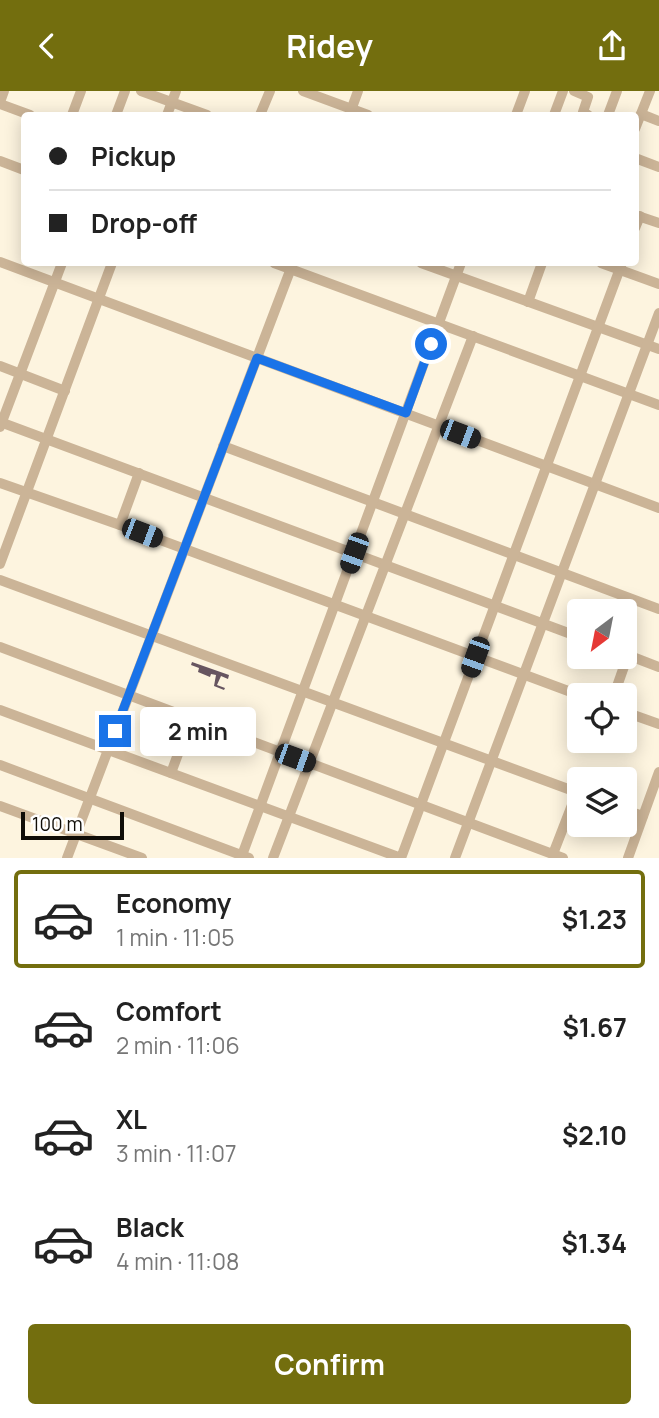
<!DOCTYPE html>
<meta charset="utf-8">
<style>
body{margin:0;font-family:Manrope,sans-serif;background:#f2f2f2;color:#222;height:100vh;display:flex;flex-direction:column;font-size:26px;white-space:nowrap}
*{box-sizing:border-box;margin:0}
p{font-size:23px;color:#767676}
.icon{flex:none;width:38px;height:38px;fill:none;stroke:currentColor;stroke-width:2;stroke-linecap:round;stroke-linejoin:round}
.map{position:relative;height:767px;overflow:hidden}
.panel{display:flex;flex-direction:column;background:#fff;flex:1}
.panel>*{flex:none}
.hud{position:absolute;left:21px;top:21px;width:618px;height:154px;border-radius:7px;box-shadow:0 4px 18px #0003;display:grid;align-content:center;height:154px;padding:0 28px;background:#fff}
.needle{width:46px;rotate:212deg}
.tools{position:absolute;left:567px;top:508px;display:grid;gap:14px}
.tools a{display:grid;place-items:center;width:70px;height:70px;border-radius:7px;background:#fff;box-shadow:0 4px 18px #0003;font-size:35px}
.scale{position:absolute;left:21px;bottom:18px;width:103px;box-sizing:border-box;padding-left:7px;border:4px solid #100d07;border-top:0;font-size:19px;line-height:24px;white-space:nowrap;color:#100d07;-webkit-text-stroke:5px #fff;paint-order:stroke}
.end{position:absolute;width:32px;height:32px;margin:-16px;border:9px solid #1a73e8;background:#fff;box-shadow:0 0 0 4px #fff}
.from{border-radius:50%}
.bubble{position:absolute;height:49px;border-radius:7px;background:#fff;box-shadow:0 4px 18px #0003;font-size:23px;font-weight:700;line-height:49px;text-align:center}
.car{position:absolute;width:21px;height:42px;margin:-21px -10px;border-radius:9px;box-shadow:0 0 5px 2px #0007;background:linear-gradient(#222 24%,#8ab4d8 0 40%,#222 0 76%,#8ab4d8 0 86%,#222 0)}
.hud b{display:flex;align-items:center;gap:24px;height:66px;font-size:26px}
.hud b+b{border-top:2px solid #e0e0e0}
.hud i{width:18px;height:18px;background:#222}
ul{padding:12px 0 0;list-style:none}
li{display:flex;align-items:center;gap:21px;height:98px;margin:0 14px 10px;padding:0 14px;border:4px solid transparent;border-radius:7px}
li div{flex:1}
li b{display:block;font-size:26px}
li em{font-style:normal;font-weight:700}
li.on{border-color:#736e0e}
li>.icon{width:63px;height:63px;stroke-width:1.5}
.button{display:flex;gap:14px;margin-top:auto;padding:14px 28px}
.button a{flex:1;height:80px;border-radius:7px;background:#736e0e;color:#fff;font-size:28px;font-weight:700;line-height:80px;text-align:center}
header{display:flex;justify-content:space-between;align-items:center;height:91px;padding:0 28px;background:#736e0e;color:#fff;font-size:32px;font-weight:700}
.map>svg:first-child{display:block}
.building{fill:#675560}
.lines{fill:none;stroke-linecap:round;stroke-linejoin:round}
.minor{stroke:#cbb497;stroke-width:10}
.route{stroke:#1a73e8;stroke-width:9}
</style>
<header><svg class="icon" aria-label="back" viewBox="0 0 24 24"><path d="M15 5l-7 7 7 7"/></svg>Ridey<svg class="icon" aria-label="share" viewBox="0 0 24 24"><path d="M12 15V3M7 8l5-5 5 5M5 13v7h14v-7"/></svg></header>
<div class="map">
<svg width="659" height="767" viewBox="0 0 659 767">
<rect width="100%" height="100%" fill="#fdf4df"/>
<polygon class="building" points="192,571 229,584 228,588 221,585 217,594 225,597 224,599 214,595 216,584 211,583 210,586 198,581 199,577 191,574"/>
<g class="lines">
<g class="minor">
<polyline points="141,0 207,24"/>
<polyline points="303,0 368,24"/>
<polyline points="574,0 588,6 583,21 588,24"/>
<polyline points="0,11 4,0"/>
<polyline points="0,13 30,24"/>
<polyline points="350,22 358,0"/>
<polyline points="641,23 659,30"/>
<polyline points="72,24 81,0"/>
<polyline points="116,24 125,0"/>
<polyline points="167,24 176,0"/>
<polyline points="260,24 270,0"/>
<polyline points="516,24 525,0"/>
<polyline points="554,24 563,0"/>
<polyline points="608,24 617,0"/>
<polyline points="635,38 650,0"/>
<polyline points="635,67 659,76"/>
<polyline points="0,70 24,79"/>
<polyline points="635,124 659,132"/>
<polyline points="635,137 640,125"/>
<polyline points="0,171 659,417"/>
<polyline points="274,172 659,314"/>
<polyline points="421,172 659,258"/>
<polyline points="601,172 659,193"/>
<polyline points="528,211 542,172"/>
<polyline points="0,275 65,300"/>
<polyline points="0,331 579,546"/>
<polyline points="0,336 62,172"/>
<polyline points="223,355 659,518"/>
<polyline points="0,392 120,434 579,604"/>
<polyline points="120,434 139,382"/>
<polyline points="0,473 112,172"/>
<polyline points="0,489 579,702"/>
<polyline points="0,556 563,767"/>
<polyline points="625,563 659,576"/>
<polyline points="614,604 628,564"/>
<polyline points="0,619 401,767 622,172"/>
<polyline points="625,621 659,633"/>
<polyline points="0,674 249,767"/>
<polyline points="171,682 191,628"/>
<polyline points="0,715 142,767"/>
<polyline points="625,719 643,725"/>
<polyline points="553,763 577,701"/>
<polyline points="67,767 293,172"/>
<polyline points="241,767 461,172"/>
<polyline points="273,767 473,245"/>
<polyline points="455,767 659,222"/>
<polyline points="628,767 659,681"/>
</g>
</g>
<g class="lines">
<polyline class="route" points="115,640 257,267 406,322 431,253"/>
</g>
</svg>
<div class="tools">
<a><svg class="needle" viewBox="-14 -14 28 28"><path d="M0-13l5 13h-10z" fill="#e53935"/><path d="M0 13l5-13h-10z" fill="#767676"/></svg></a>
<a><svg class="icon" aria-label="locate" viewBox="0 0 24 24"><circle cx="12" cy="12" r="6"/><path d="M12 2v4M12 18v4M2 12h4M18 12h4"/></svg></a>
<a><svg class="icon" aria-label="layers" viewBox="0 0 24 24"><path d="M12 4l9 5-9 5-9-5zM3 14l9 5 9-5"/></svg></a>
</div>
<div class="scale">100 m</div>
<i class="end from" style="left:431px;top:253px"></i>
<i class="end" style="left:115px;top:640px"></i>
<div class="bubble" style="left:140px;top:616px;width:116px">2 min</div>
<i class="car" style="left:460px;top:343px;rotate:111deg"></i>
<i class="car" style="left:142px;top:442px;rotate:111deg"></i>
<i class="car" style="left:354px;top:462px;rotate:200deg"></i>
<i class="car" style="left:475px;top:566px;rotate:200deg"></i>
<i class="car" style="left:295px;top:667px;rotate:110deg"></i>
<div class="hud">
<b><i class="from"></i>Pickup</b>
<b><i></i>Drop-off</b>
</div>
</div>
<section class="panel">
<ul>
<li class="on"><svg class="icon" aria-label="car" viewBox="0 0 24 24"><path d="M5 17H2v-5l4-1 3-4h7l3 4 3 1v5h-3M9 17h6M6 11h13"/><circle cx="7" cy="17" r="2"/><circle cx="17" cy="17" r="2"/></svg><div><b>Economy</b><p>1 min · 11:05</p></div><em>$1.23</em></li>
<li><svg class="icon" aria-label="car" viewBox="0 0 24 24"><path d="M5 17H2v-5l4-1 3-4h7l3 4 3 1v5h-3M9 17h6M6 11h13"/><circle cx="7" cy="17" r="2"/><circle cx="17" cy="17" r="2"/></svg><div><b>Comfort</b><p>2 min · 11:06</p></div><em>$1.67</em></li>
<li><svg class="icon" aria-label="car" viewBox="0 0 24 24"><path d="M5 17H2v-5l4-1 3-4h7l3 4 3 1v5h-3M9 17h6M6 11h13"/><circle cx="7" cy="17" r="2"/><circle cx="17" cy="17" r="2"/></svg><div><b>XL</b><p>3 min · 11:07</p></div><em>$2.10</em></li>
<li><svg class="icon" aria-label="car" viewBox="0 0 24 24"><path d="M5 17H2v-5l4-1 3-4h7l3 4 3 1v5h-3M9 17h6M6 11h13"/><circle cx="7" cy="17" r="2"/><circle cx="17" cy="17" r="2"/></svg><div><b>Black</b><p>4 min · 11:08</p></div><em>$1.34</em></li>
</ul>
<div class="button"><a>Confirm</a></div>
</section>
